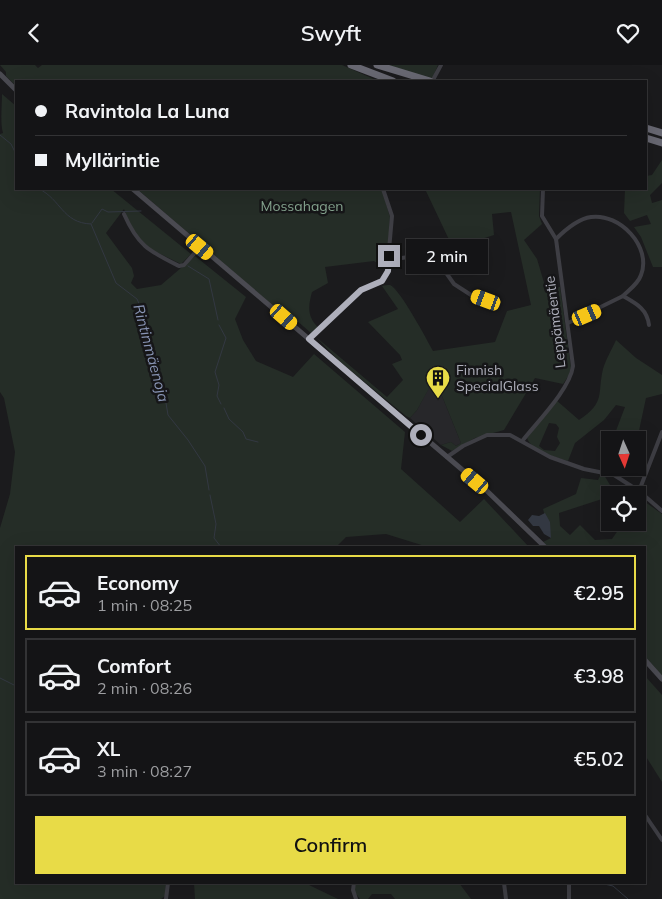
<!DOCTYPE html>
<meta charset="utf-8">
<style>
body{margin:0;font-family:Mulish,sans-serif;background:#212123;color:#f1f3f6;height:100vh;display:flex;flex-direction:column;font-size:19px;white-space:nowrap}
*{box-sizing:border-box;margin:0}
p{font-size:16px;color:#9d9ea1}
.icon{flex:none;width:28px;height:28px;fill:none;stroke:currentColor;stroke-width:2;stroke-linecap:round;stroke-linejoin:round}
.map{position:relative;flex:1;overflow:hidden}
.details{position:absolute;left:15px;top:481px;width:631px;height:338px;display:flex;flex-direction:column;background:#141416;border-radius:0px;box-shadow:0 5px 20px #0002,0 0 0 1px #333335}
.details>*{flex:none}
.banner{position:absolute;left:15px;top:15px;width:632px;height:110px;border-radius:0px;box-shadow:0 5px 20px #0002,0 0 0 1px #333335;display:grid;align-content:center;height:110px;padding:0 20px;background:#141416}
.needle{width:32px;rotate:177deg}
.buttons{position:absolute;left:601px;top:366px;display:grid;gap:10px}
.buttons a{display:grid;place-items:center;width:45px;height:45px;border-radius:0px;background:#141416;box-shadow:0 5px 20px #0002,0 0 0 1px #333335;font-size:25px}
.end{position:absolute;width:22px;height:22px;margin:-11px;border:6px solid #aeafbb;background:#111;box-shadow:0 0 0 2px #111}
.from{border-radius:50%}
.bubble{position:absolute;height:35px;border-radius:0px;background:#141416;box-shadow:0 5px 20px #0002,0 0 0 1px #333335;font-size:16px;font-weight:600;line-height:35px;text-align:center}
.car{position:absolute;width:15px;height:30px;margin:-15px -8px;border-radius:6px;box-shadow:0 0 4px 1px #0007;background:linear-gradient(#f5c518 24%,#345 0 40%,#f5c518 0 76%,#345 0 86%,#f5c518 0)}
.banner b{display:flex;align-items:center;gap:18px;height:48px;font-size:19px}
.banner b+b{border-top:1px solid #333335}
.banner i{width:12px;height:12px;background:#f1f3f6}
ul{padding:9px 0 0;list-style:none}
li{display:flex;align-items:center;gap:15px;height:75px;margin:0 10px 8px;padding:0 10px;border:2px solid #333335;border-radius:0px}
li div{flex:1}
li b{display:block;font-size:19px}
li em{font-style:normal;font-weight:600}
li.active{border-color:#e8db47}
li>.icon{width:45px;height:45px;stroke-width:1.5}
.action{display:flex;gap:10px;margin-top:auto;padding:10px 20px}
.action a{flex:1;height:58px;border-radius:0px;background:#e8db47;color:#111;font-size:20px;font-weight:600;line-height:58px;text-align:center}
header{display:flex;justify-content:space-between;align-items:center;height:65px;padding:0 20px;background:#141416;font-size:22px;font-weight:600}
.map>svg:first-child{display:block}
.built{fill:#27272a}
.green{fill:#252d27;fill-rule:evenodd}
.water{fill:#333842}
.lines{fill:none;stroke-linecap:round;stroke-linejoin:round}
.stream{stroke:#333842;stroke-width:1}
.street{stroke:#3e3e44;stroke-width:4}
.secondary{stroke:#4a4a51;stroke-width:5}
.highway{stroke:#686872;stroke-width:7}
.route{stroke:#aeafbb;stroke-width:6}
.labels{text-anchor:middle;stroke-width:5;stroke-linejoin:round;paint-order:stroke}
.park-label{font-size:14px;fill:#86a590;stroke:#161618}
.street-label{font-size:14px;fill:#aeafbb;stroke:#161618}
.poi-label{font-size:14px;fill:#aeafbb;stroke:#161618;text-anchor:start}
.water-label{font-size:15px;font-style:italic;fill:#8894b4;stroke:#161618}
</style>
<header><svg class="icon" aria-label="back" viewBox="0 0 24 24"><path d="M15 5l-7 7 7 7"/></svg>Swyft<svg class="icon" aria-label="heart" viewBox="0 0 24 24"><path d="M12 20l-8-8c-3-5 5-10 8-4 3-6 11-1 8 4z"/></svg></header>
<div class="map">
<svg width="662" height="834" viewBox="0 0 662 834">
<rect width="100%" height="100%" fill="#1b1b1d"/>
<polygon class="built" points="436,316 461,378 456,381 451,377 441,380 410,353 417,345 432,317"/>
<g class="green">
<polygon points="0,0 35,0 38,3 42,0 342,0 378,16 16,16 16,21 6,11 6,7"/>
<polygon points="387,0 438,0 432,14"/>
<path d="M2,29L16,41V124H111L191,189L181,199L146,182L131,162L124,144L106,168L132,203L134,211L131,218L137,224L161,220L195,191L246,232L235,254L243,275L256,296L293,312L314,289L405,367L401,404L460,457L484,434L529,482H428L386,469L346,472L336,482H16V818H166L165,831L161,834H0V463L10,429L15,387L4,333L0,327V69L3,68C0,58 2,40 2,29Z"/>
<polygon points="662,95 662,118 650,130 652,138 662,135 662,202 653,202 641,172 634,162 651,159 647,150 630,156 624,148 625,124 646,124 646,111 652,110"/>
<path d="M137,124H382L390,152L387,202H383L374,196L325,202L328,218L312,227C308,241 307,253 319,263L311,268L280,241L276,243Z"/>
<path d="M425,124H540L539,151L542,159L524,175L537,194L545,221L560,222L571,302L569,310L563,319L535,313L504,365L475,373L452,386L441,380L451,377L456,381L461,378L436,316L432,318L417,345L410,353L406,351L339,296L316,272L387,332L403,315L392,299L402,295L400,290L368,257L398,244L382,221C384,220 388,220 390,220C400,224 427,275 433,286L495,277L507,246L531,240L511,147L492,149L494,170L453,183Z"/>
<path d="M616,275L636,293L662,310V329L646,333L637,375H615L614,371L625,342L616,340L604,355L575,378L568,396C556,392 531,386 527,373L556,335L579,355C606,337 597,329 603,304C606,294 612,284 616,275ZM549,358L556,359L559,363L557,372L560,378L555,386L544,385L539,381Z"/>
<polygon points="604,410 610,420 605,433 559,448 560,461 570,470 580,460 595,475 612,474 623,458 638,458 638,438 641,434 662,449 662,611 645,591 645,482 548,482 543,477 551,473 543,444 576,429 581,413 598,415 600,411"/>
<polygon points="645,611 662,630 662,717 645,690"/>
<polygon points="194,818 310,818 309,820 338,834 195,834"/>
<polygon points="356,818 459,818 471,834 395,834 391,829 372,829 368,834 360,834 354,826"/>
</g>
<polygon class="water" points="545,448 550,457 551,473 544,469 539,461 533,461 528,455 532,450 539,451"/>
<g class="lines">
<g class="stream">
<polyline points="0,70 11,79 15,87"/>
<path d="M39,124C61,134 62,158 91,159"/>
<polyline points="92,158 102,144 108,147 141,146"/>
<polyline points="91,159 116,218 137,234 141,243 141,255 151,275 151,288 157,313 165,332 168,350 188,375 205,401 209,425"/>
<polyline points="188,201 209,214 218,255"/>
<polyline points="219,260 226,273 215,307 219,320 217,331 221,339"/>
<polyline points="224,343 229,354 243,367 246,374 258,377"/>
<polyline points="210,430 216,459 214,473 221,482"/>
<polyline points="0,613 16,621"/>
<polyline points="600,818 613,821 628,834"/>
</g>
<g class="street">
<polyline points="434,13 441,0"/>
<path d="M124,149C138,181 149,186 179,201L184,200L200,182"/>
<path d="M556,174C565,165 577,154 591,152C620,148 652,182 641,210C638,219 629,225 623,231"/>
<polyline points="388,195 422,190 435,192 454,219 471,230 486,235"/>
<path d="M568,258L623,231C637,239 647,244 649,260"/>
<polyline points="309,274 361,225 379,218 387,208 392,151 383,124"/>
<path d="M523,375C538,356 570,324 573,301L556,174L542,151L543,124"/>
<polyline points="447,392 463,381 487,370 510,370 550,392 584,404 614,410 639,426 662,446"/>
<polyline points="639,426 662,367"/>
<polyline points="645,750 662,775"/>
<polyline points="354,818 353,825 356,834"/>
<polyline points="504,818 506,834"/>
<polyline points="569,818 569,834"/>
<polyline points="166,834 168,818"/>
</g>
<g class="secondary">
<polyline points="0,9 16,25"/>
<polyline points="133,124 486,425 545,482"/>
<polyline points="645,595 662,614"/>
</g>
<g class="highway">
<polyline points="351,0 393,16"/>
<polyline points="377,0 430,16"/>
<polyline points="646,63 662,68"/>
<polyline points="646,73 662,78"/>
</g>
</g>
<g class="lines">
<polyline class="route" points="389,191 388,206 382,216 361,225 309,274 421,370"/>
</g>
<defs>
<symbol id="building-pin" viewBox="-11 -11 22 30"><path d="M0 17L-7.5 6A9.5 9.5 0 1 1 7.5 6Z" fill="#e8db47" stroke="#161618"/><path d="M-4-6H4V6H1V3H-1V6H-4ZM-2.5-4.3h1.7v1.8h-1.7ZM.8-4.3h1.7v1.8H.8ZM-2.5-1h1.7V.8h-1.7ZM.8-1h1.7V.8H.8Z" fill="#111"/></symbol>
</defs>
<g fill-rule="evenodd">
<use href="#building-pin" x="424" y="299" width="28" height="38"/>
</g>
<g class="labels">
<g class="park-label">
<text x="302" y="146">Mossahagen</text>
</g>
<g class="street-label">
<text transform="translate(555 257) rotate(-97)" y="5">Leppämäentie</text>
</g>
<g class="poi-label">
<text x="456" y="310">Finnish<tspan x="456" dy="16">SpecialGlass</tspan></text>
</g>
<g class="water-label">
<text transform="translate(151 288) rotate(75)" y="5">Rintinmäenoja</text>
</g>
</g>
</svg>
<div class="buttons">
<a><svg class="needle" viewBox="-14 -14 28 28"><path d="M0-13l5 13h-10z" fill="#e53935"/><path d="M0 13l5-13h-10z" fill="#9d9ea1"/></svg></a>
<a><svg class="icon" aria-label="locate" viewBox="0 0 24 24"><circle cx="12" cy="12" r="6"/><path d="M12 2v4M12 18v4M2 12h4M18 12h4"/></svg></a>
</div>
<i class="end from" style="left:421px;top:370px"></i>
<i class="end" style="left:389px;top:191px"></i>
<div class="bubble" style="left:406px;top:174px;width:82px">2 min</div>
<i class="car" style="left:200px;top:182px;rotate:130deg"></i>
<i class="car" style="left:486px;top:235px;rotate:290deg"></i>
<i class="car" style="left:587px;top:250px;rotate:67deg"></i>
<i class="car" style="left:284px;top:252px;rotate:131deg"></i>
<i class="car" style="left:475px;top:416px;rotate:310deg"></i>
<div class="banner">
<b><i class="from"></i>Ravintola La Luna</b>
<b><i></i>Myllärintie</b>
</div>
<section class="details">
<ul>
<li class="active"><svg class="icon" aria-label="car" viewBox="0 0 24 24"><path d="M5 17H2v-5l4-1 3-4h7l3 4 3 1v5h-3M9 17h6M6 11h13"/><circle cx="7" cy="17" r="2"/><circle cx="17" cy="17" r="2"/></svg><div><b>Economy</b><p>1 min · 08:25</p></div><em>€2.95</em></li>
<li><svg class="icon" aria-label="car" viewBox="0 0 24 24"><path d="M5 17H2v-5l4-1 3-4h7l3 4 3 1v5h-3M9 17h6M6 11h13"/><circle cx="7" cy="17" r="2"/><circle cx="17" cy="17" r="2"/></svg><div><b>Comfort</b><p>2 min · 08:26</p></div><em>€3.98</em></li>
<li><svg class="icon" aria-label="car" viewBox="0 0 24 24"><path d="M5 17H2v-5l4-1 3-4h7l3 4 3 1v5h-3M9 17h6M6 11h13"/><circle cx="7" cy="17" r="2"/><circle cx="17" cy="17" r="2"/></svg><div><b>XL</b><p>3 min · 08:27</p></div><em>€5.02</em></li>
</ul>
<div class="action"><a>Confirm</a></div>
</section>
</div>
